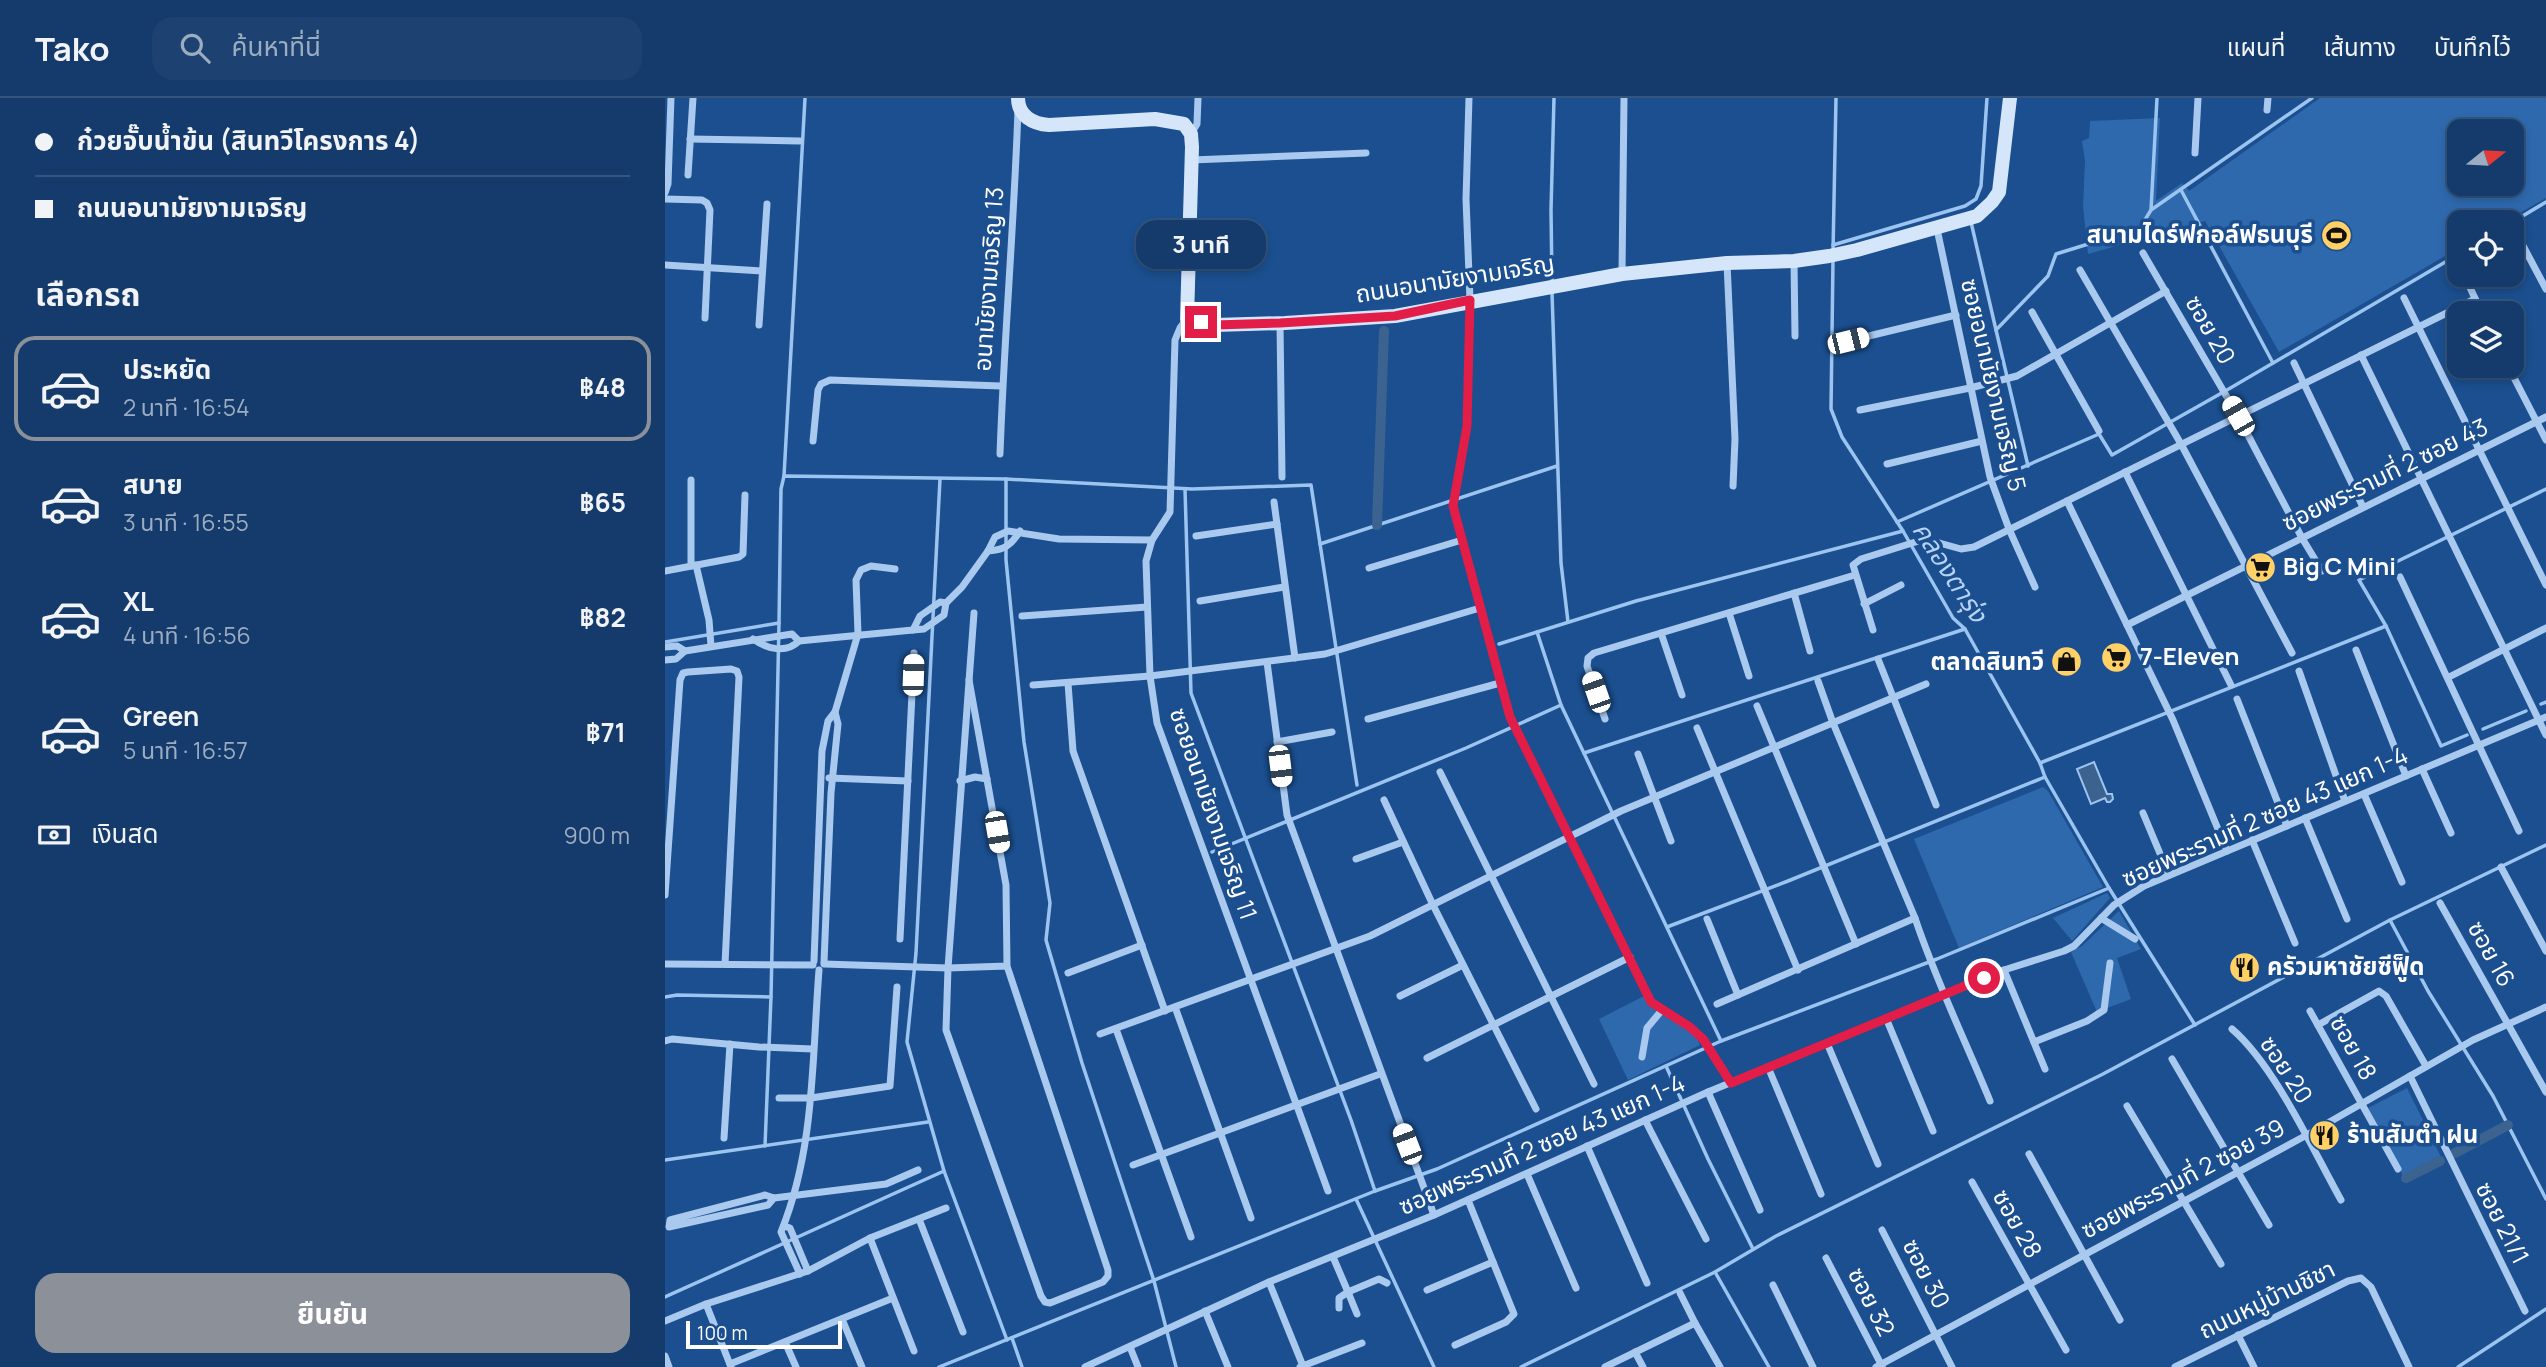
<!DOCTYPE html>
<html lang="th">
<meta charset="utf-8">
<style>
body{margin:0;font-family:Manrope,"Noto Sans Thai",sans-serif;background:#1d4271;color:#f1f3f6;height:100vh;display:flex;flex-direction:column;font-size:26px;white-space:nowrap}
*{box-sizing:border-box;margin:0}
p{font-size:23px;color:#9dadc1}
.icon{flex:none;width:38px;height:38px;fill:none;stroke:currentColor;stroke-width:2;stroke-linecap:round;stroke-linejoin:round}
.map{position:relative;flex:1;overflow:hidden}
.drawer{display:flex;flex-direction:column;background:#143b6b;width:665px}
.drawer>*{flex:none}
.top-card{display:grid;align-content:center;height:154px;padding:0 35px;background:#143b6b}
.needle{width:46px;rotate:72deg}
.fabs{position:absolute;left:1782px;top:21px;display:grid;gap:14px}
.fabs a{display:grid;place-items:center;width:77px;height:77px;border-radius:14px;background:#143b6b;box-shadow:0 4px 10px #0003,0 0 0 2px #33557e;font-size:35px}
.scale{position:absolute;left:21px;bottom:18px;width:156px;box-sizing:border-box;padding-left:7px;border:4px solid #fff;border-top:0;font-size:19px;line-height:24px;white-space:nowrap;color:#fff;-webkit-text-stroke:5px #1b4f8f;paint-order:stroke}
.end{position:absolute;width:32px;height:32px;margin:-16px;border:9px solid #e11d48;background:#fff;box-shadow:0 0 0 4px #fff}
.from{border-radius:50%}
.bubble{position:absolute;height:49px;border-radius:21px;background:#143b6b;box-shadow:0 4px 10px #0003,0 0 0 2px #33557e;font-size:23px;font-weight:700;line-height:49px;text-align:center}
.car{position:absolute;width:21px;height:42px;margin:-21px -10px;border-radius:9px;box-shadow:0 0 5px 2px #0007;background:linear-gradient(#fff 24%,#345 0 40%,#fff 0 76%,#345 0 86%,#fff 0)}
.top-card b{display:flex;align-items:center;gap:24px;height:66px;font-size:26px}
.top-card b+b{border-top:2px solid #33557e}
.top-card i{width:18px;height:18px;background:#f1f3f6}
ul{padding:0;list-style:none}
li{display:flex;align-items:center;gap:21px;height:105px;margin:0 14px 10px;padding:0 21px;border:4px solid transparent;border-radius:21px}
li div{flex:1}
li b{display:block;font-size:26px}
li em{font-style:normal;font-weight:700}
li.current{border-color:#8c9099}
li>.icon{width:63px;height:63px;stroke-width:1.5}
h2{padding:0 35px;font-size:32px;line-height:84px}
.pay{display:flex;align-items:center;gap:18px;height:77px;padding:0 35px;font-size:26px}
.pay p{margin-inline-start:auto}
.action{display:flex;gap:14px;margin-top:auto;padding:14px 35px}
.action a{flex:1;height:80px;border-radius:21px;background:#8c9099;color:#fff;font-size:28px;font-weight:700;line-height:80px;text-align:center}
header{display:flex;align-items:center;gap:42px;box-sizing:border-box;height:98px;padding:0 35px;background:#143b6b;border-bottom:2px solid #33557e}
header strong{font-size:33px}
nav{display:flex;gap:38px;margin-inline-start:auto;font-size:24px}
.search{width:490px;height:63px;background:#1d4271;display:flex;align-items:center;gap:18px;box-sizing:border-box;padding:0 24px;border-radius:21px;color:#9dadc1;font-size:26px}
main{display:flex;flex:1;min-height:0}
.map>svg:first-child{display:block}
.green{fill:#2e69ad;fill-rule:evenodd}
.water{fill:#3c6290;stroke:#9cc4f0;stroke-width:2}
.lines{fill:none;stroke-linecap:round;stroke-linejoin:round}
.stream{stroke:#9cc4f0;stroke-width:3.5}
.canal{stroke:#3c6290;stroke-width:10}
.street{stroke:#a9c9ee;stroke-width:7}
.secondary{stroke:#d6e6fa;stroke-width:14}
.route{stroke:#e11d48;stroke-width:9}
.labels{text-anchor:middle;stroke-width:7;stroke-linejoin:round;paint-order:stroke}
.poi-label{font-size:24px;font-weight:bold;fill:#fff;stroke:#1b4f8f;text-anchor:start}
.street-label{font-size:24px;fill:#fff;stroke:#1b4f8f}
.water-label{font-size:26px;font-style:italic;fill:#b5d3f5;stroke:#1b4f8f}
</style>
<header>
<strong>Tako</strong>
<div class="search"><svg class="icon" aria-label="search" viewBox="0 0 24 24"><circle cx="10" cy="10" r="6"/><path d="M15 15l6 6"/></svg>ค้นหาที่นี่</div>
<nav><a>แผนที่</a><a>เส้นทาง</a><a>บันทึกไว้</a></nav>
</header>
<main>
<section class="drawer">
<div class="top-card">
<b><i class="from"></i>ก๋วยจั๊บน้ำข้น (สินทวีโครงการ 4)</b>
<b><i></i>ถนนอนามัยงามเจริญ</b>
</div>
<h2>เลือกรถ</h2>
<ul>
<li class="current"><svg class="icon" aria-label="car" viewBox="0 0 24 24"><path d="M5 17H2v-5l4-1 3-4h7l3 4 3 1v5h-3M9 17h6M6 11h13"/><circle cx="7" cy="17" r="2"/><circle cx="17" cy="17" r="2"/></svg><div><b>ประหยัด</b><p>2 นาที · 16:54</p></div><em>฿48</em></li>
<li><svg class="icon" aria-label="car" viewBox="0 0 24 24"><path d="M5 17H2v-5l4-1 3-4h7l3 4 3 1v5h-3M9 17h6M6 11h13"/><circle cx="7" cy="17" r="2"/><circle cx="17" cy="17" r="2"/></svg><div><b>สบาย</b><p>3 นาที · 16:55</p></div><em>฿65</em></li>
<li><svg class="icon" aria-label="car" viewBox="0 0 24 24"><path d="M5 17H2v-5l4-1 3-4h7l3 4 3 1v5h-3M9 17h6M6 11h13"/><circle cx="7" cy="17" r="2"/><circle cx="17" cy="17" r="2"/></svg><div><b>XL</b><p>4 นาที · 16:56</p></div><em>฿82</em></li>
<li><svg class="icon" aria-label="car" viewBox="0 0 24 24"><path d="M5 17H2v-5l4-1 3-4h7l3 4 3 1v5h-3M9 17h6M6 11h13"/><circle cx="7" cy="17" r="2"/><circle cx="17" cy="17" r="2"/></svg><div><b>Green</b><p>5 นาที · 16:57</p></div><em>฿71</em></li>
</ul>
<div class="pay"><svg class="icon" aria-label="cash" viewBox="0 0 24 24"><path d="M3 7h18v10H3z"/><circle cx="12" cy="12" r="2"/></svg>เงินสด<p>900 m</p></div>
<div class="action"><a>ยืนยัน</a></div>
</section>
<div class="map">
<svg width="1881" height="1269" viewBox="0 0 1881 1269">
<rect width="100%" height="100%" fill="#1b4f8f"/>
<g class="green">
<path d="M1655,0H1881V100L1839,124H1794V150L1614,254L1540,123L1423,156L1418,108L1420,63L1417,43L1424,40L1425,23L1495,20L1491,103L1517,85L1524,93ZM1794,33H1846V86H1794Z"/>
<polygon points="1378,689 1383,693 1438,789 1294,850 1249,741"/>
<polygon points="1442,795 1445,800 1407,843 1388,820"/>
<polygon points="1454,813 1476,851 1452,860 1466,901 1432,914 1406,854 1417,848"/>
<polygon points="985,895 988,901 1025,925 1035,947 963,982 934,921"/>
<polygon points="1742,990 1776,1059 1738,1078 1703,1010"/>
</g>
<polygon class="water" points="1429,664 1442,696 1447,696 1448,701 1445,704 1442,704 1440,700 1426,706 1412,671"/>
<g class="lines">
<g class="stream">
<polyline points="1516,92 1608,265"/>
<polyline points="1486,112 1647,0"/>
<polyline points="1306,124 1331,232"/>
<polyline points="1846,125 1881,104"/>
<polyline points="1168,147 1300,108 1311,101 1316,88 1322,0"/>
<polyline points="1168,154 1171,0"/>
<polyline points="1168,162 1166,311 1177,339 1238,433 1288,520 1300,531 1375,665 1380,679 1444,790 1530,927"/>
<polyline points="887,183 886,112 889,0"/>
<polyline points="887,195 896,465 903,524"/>
<polyline points="1363,368 1331,232 1383,178 1391,156 1475,130 1486,112 1492,0"/>
<polyline points="119,378 140,0"/>
<polyline points="275,381 251,855 242,944 279,1073 342,1242"/>
<polyline points="341,381 341,462 359,644 385,805 381,842 417,965 489,1183 511,1269"/>
<polyline points="520,391 526,595 686,1022 710,1093"/>
<polyline points="1232,424 1434,336 1447,357 1562,292 1794,156"/>
<polyline points="655,446 892,368"/>
<polyline points="872,534 896,607 1056,943"/>
<polyline points="0,544 114,525 116,391 119,378 341,381 527,391 646,387 692,687"/>
<polyline points="834,546 971,503 1238,433"/>
<polyline points="1876,606 1881,604"/>
<polyline points="1818,631 1861,613"/>
<polyline points="1802,637 1776,648 1721,528 1694,482 1881,391"/>
<polyline points="919,655 1300,531"/>
<polyline points="1375,665 1721,528"/>
<polyline points="547,754 801,650 896,607"/>
<polyline points="1725,822 1763,893 1828,998 1881,1101"/>
<polyline points="1002,829 1123,783 1380,679"/>
<polyline points="0,899 12,897 106,899 100,1048"/>
<polyline points="106,899 114,525"/>
<polyline points="1001,968 1043,1061 1088,1151"/>
<polyline points="0,1062 263,1024"/>
<polyline points="691,1101 769,1269"/>
<polyline points="1050,1174 1104,1269"/>
<polyline points="0,1199 279,1073"/>
<polyline points="347,1240 357,1269"/>
<polyline points="274,1269 710,1093 772,1071 1056,943 1272,861 1444,790"/>
<polyline points="856,1269 1050,1174 1111,1138 1438,976 1725,822 1881,747"/>
<polyline points="1793,1269 1881,1211"/>
</g>
<g class="canal">
<polyline points="712,427 719,233"/>
<polyline points="1790,1055 1843,1027"/>
<polyline points="1741,1080 1775,1063"/>
</g>
<g class="street">
<polyline points="804,0 801,101 805,202 802,328 788,409 845,619 986,904 1025,929 1038,941 1066,985"/>
<polyline points="1602,12 1603,0"/>
<polyline points="526,36 532,26 533,0"/>
<polyline points="25,41 135,43"/>
<polyline points="1530,55 1533,0"/>
<polyline points="527,62 701,55"/>
<polyline points="23,77 28,0"/>
<polyline points="0,95 3,86 6,0"/>
<polyline points="0,101 37,102 42,105 45,112 40,220"/>
<polyline points="1272,131 1325,379 1344,431 1370,489"/>
<polyline points="1856,144 1881,191"/>
<polyline points="1478,155 1573,318 1637,440 1657,473"/>
<polyline points="1129,163 1130,238"/>
<polyline points="1062,165 1070,341 1068,388"/>
<polyline points="0,167 97,173"/>
<polyline points="1415,172 1516,346 1627,555"/>
<polyline points="957,176 959,0"/>
<polyline points="1799,177 1817,215"/>
<polyline points="1739,200 1881,487"/>
<polyline points="1367,214 1434,333"/>
<polyline points="522,221 515,230 510,242 505,414 487,442 481,463 485,578 492,625 663,1093"/>
<polyline points="615,225 617,379"/>
<polyline points="94,227 102,106"/>
<polyline points="1183,243 1291,217"/>
<polyline points="1696,257 1881,637"/>
<polyline points="1629,265 1698,409"/>
<polyline points="1843,268 1881,342"/>
<polyline points="1195,312 1305,290 1352,278 1501,193"/>
<polyline points="148,343 153,292 156,286 165,282 336,288"/>
<path d="M335,356C339,241 349,127 353,12"/>
<polyline points="1222,366 1317,343"/>
<polyline points="1460,374 1566,587"/>
<polyline points="1402,403 1508,622 1562,753"/>
<polyline points="609,404 630,560"/>
<polyline points="531,438 612,426"/>
<path d="M323,453C340,452 346,447 355,433"/>
<polyline points="31,467 44,522 46,548"/>
<polyline points="26,468 26,382"/>
<polyline points="704,470 797,442"/>
<polyline points="0,473 74,459 78,456 80,397"/>
<polyline points="1735,479 1854,733"/>
<polyline points="1129,495 1145,553"/>
<polyline points="535,503 619,489"/>
<polyline points="1199,506 1236,487"/>
<polyline points="1064,515 1084,578"/>
<polyline points="357,518 482,509"/>
<polyline points="1462,527 1881,319"/>
<polyline points="248,532 259,531 279,517 281,505"/>
<polyline points="1208,532 1188,467 1196,461 1260,441 1296,451 1309,449 1810,201"/>
<polyline points="996,535 1017,597"/>
<path d="M88,541C102,551 121,556 134,543L248,532L255,518L275,504L281,505L297,489L323,453L330,439L343,433L394,441L487,442"/>
<polyline points="0,549 12,548 20,553"/>
<polyline points="1691,552 1741,678"/>
<polyline points="1213,561 1271,707"/>
<polyline points="0,562 11,561 20,553 127,536 134,543"/>
<polyline points="602,564 622,717 769,1117"/>
<polyline points="1634,573 1680,703"/>
<polyline points="1784,579 1881,530"/>
<polyline points="304,582 341,787 342,868 283,870 281,932 376,1198 380,1204 385,1205 438,1184 443,1178 443,1172 342,868"/>
<polyline points="1153,583 1168,625 1250,820"/>
<polyline points="403,585 408,653 500,913"/>
<polyline points="368,587 485,578 660,556 815,510"/>
<polyline points="1572,601 1622,728"/>
<polyline points="1092,608 1191,846"/>
<polyline points="703,621 835,585"/>
<polyline points="940,621 922,568 923,560 929,555 1190,477"/>
<polyline points="1032,630 1133,872"/>
<polyline points="612,644 667,634"/>
<polyline points="973,656 1006,743"/>
<polyline points="1757,671 1786,735"/>
<polyline points="775,674 929,986"/>
<polyline points="164,680 243,683"/>
<polyline points="295,683 310,679 322,681"/>
<polyline points="1699,696 1737,784"/>
<polyline points="719,702 768,807 871,1011"/>
<polyline points="1478,715 1504,777"/>
<polyline points="1640,720 1682,821"/>
<polyline points="1587,742 1630,845"/>
<polyline points="691,761 738,744"/>
<polyline points="1836,769 1881,853"/>
<polyline points="0,797 15,582 18,575 23,574 66,571 72,573 74,579 60,866"/>
<polyline points="1775,805 1881,994"/>
<polyline points="1436,820 1470,841"/>
<polyline points="1042,821 1073,897"/>
<polyline points="235,841 249,555"/>
<polyline points="149,863 157,653 163,623 170,614 193,536 191,482 196,472 206,468 230,471"/>
<polyline points="159,864 166,695 173,626 170,614"/>
<polyline points="0,866 148,867"/>
<polyline points="159,866 283,870 309,515"/>
<polyline points="1339,872 1380,971"/>
<polyline points="403,875 477,847"/>
<polyline points="735,898 798,867"/>
<path d="M1052,906L1250,820C1271,883 1300,942 1325,1003"/>
<polyline points="510,909 586,1120"/>
<polyline points="1645,913 1733,1071"/>
<polyline points="1221,920 1268,1033"/>
<polyline points="1653,927 1714,893 1721,898 1761,968"/>
<polyline points="451,931 526,1139"/>
<path d="M1567,931C1610,968 1648,1052 1676,1102"/>
<polyline points="435,936 705,838 956,713 1261,586"/>
<polyline points="0,943 7,941 94,949 148,951"/>
<polyline points="1369,944 1422,923 1439,912 1445,865"/>
<polyline points="1162,945 1213,1066"/>
<polyline points="977,959 982,930 997,912"/>
<polyline points="762,960 965,859"/>
<polyline points="1507,961 1604,1127"/>
<polyline points="1103,969 1156,1096"/>
<polyline points="1745,978 1860,1213"/>
<polyline points="1043,994 1095,1112"/>
<polyline points="114,1000 146,1000 225,988 232,889"/>
<polyline points="1462,1008 1556,1166"/>
<polyline points="980,1022 1041,1141"/>
<polyline points="59,1040 65,946"/>
<polyline points="922,1048 982,1185"/>
<polyline points="1364,1056 1455,1222"/>
<polyline points="468,1067 715,976"/>
<polyline points="862,1076 911,1190"/>
<polyline points="1307,1084 1401,1252"/>
<polyline points="109,1100 103,1107 4,1129 5,1122 100,1097 109,1100 221,1086 253,1072"/>
<polyline points="254,1121 298,1234"/>
<polyline points="119,1128 125,1130 143,1173"/>
<polyline points="1217,1132 1287,1269"/>
<polyline points="205,1140 249,1253"/>
<polyline points="668,1159 683,1194 714,1181 722,1185"/>
<polyline points="1161,1160 1217,1268"/>
<path d="M135,1176L116,1134C150,1051 147,960 154,872"/>
<polyline points="604,1184 638,1268"/>
<polyline points="1108,1187 1148,1269"/>
<polyline points="762,1192 828,1164"/>
<polyline points="1015,1195 1030,1225"/>
<polyline points="41,1206 66,1269"/>
<polyline points="674,1210 674,1200 683,1194 692,1216"/>
<polyline points="540,1213 563,1269"/>
<polyline points="177,1221 197,1269"/>
<polyline points="0,1223 41,1206 143,1173 205,1140 281,1110"/>
<polyline points="1573,1237 1589,1269"/>
<polyline points="120,1244 131,1269"/>
<polyline points="790,1247 841,1224 849,1216 803,1102"/>
<polyline points="465,1249 473,1269"/>
<polyline points="970,1254 978,1269"/>
<polyline points="0,1258 4,1269"/>
<polyline points="65,1266 228,1200"/>
<polyline points="420,1269 604,1184 769,1117 1043,994 1339,872 1399,853 1409,848 1449,807 1479,788 1881,619"/>
<polyline points="635,1269 697,1245"/>
<polyline points="940,1269 1030,1225 1055,1269"/>
<polyline points="1211,1269 1640,1038 1808,942 1881,909"/>
<polyline points="1510,1269 1683,1183 1696,1180 1706,1189 1744,1269"/>
</g>
<path class="secondary" d="M353,0C353,18 368,26 384,27L490,21L519,26L526,36L527,49L522,221L550,227L620,225L730,218L957,176L1062,165L1129,163L1164,158L1192,152L1312,118L1327,104L1334,94L1345,0"/>
</g>
<g class="lines">
<polyline class="route" points="536,224 550,227 615,225 730,218 805,202 802,328 788,408 845,619 986,904 1025,929 1038,941 1066,985 1319,880"/>
</g>
<defs>
<symbol id="stadium-disc" viewBox="-11 -11 22 22"><circle r="9.5" fill="#ffd166" stroke="#1b4f8f"/><path d="M0-5a6.5 5 0 1 0 0 10a6.5 5 0 1 0 0-10ZM-3.5-1.8h7v3.6h-7Z" fill="#111"/></symbol>
<symbol id="supermarket-disc" viewBox="-11 -11 22 22"><circle r="9.5" fill="#ffd166" stroke="#1b4f8f"/><path d="M-6-5.5h2.5l.6 2H6L4.5 2H-2.5L-4.4-4H-6ZM-1.5 3.2a1.3 1.3 0 1 0 .1 0ZM3 3.2a1.3 1.3 0 1 0 .1 0Z" fill="#111"/></symbol>
<symbol id="shop-disc" viewBox="-11 -11 22 22"><circle r="9.5" fill="#ffd166" stroke="#1b4f8f"/><path d="M-5-2.5h2.3a2.7 3.5 0 0 1 5.4 0H5L5.5 6h-11ZM-1.5-2.5h3a1.5 2.3 0 0 0-3 0Z" fill="#111"/></symbol>
<symbol id="restaurant-disc" viewBox="-11 -11 22 22"><circle r="9.5" fill="#ffd166" stroke="#1b4f8f"/><path d="M-5-6h1v4h1v-4h1v4h1v-4h1v5L-1.5 .5V6h-2V.5L-5-1ZM5-6V6H3V1.5H1.5Q1.5-4 5-6Z" fill="#111"/></symbol>
</defs>
<g fill-rule="evenodd">
<use href="#stadium-disc" x="1654" y="120" width="35" height="35"/>
<use href="#supermarket-disc" x="1578" y="452" width="35" height="35"/>
<use href="#supermarket-disc" x="1434" y="542" width="35" height="35"/>
<use href="#shop-disc" x="1384" y="546" width="35" height="35"/>
<use href="#restaurant-disc" x="1562" y="852" width="35" height="35"/>
<use href="#restaurant-disc" x="1642" y="1020" width="35" height="35"/>
</g>
<g class="labels">
<g class="poi-label">
<text x="1648" y="145" text-anchor="end">สนามไดร์ฟกอล์ฟธนบุรี</text>
<text x="1618" y="477">Big C Mini</text>
<text x="1475" y="567">7-Eleven</text>
<text x="1379" y="572" text-anchor="end">ตลาดสินทวี</text>
<text x="1602" y="877">ครัวมหาชัยซีฟู็ด</text>
<text x="1682" y="1045">ร้านสัมตำ ฝน</text>
</g>
<g class="street-label">
<text transform="translate(324 181) rotate(-86)" y="8">อนามัยงามเจริญ 13</text>
<text transform="translate(790 181) rotate(-9)" y="8">ถนนอนามัยงามเจริญ</text>
<text transform="translate(1545 232) rotate(60)" y="8">ซอย 20</text>
<text transform="translate(1328 287) rotate(77)" y="8">ซอยอนามัยงามเจริญ 5</text>
<text transform="translate(1720 377) rotate(-26)" y="8">ซอยพระรามที่ 2 ซอย 43</text>
<text transform="translate(548 716) rotate(71)" y="8">ซอยอนามัยงามเจริญ 11</text>
<text transform="translate(1600 719) rotate(-24)" y="8">ซอยพระรามที่ 2 ซอย 43 แยก 1-4</text>
<text transform="translate(1826 856) rotate(61)" y="8">ซอย 16</text>
<text transform="translate(1688 950) rotate(61)" y="8">ซอย 18</text>
<text transform="translate(1621 972) rotate(57)" y="8">ซอย 20</text>
<text transform="translate(877 1047) rotate(-24)" y="8">ซอยพระรามที่ 2 ซอย 43 แยก 1-4</text>
<text transform="translate(1518 1081) rotate(-28)" y="8">ซอยพระรามที่ 2 ซอย 39</text>
<text transform="translate(1837 1125) rotate(63)" y="8">ซอย 21/1</text>
<text transform="translate(1352 1126) rotate(61)" y="8">ซอย 28</text>
<text transform="translate(1261 1176) rotate(63)" y="8">ซอย 30</text>
<text transform="translate(1602 1202) rotate(-26)" y="8">ถนนหมู่บ้านชิชา</text>
<text transform="translate(1206 1204) rotate(63)" y="8">ซอย 32</text>
</g>
<g class="water-label">
<text transform="translate(1285 474) rotate(57)" y="9">คลองตารุ่ง</text>
</g>
</g>
</svg>
<div class="fabs">
<a><svg class="needle" viewBox="-14 -14 28 28"><path d="M0-13l5 13h-10z" fill="#e53935"/><path d="M0 13l5-13h-10z" fill="#9dadc1"/></svg></a>
<a><svg class="icon" aria-label="locate" viewBox="0 0 24 24"><circle cx="12" cy="12" r="6"/><path d="M12 2v4M12 18v4M2 12h4M18 12h4"/></svg></a>
<a><svg class="icon" aria-label="layers" viewBox="0 0 24 24"><path d="M12 4l9 5-9 5-9-5zM3 14l9 5 9-5"/></svg></a>
</div>
<div class="scale">100 m</div>
<i class="end from" style="left:1319px;top:880px"></i>
<i class="end" style="left:536px;top:224px"></i>
<div class="bubble" style="left:471px;top:122px;width:130px">3 นาที</div>
<i class="car" style="left:1183px;top:243px;rotate:76deg"></i>
<i class="car" style="left:1573px;top:318px;rotate:330deg"></i>
<i class="car" style="left:248px;top:577px;rotate:2deg"></i>
<i class="car" style="left:931px;top:594px;rotate:341deg"></i>
<i class="car" style="left:615px;top:668px;rotate:173deg"></i>
<i class="car" style="left:332px;top:734px;rotate:170deg"></i>
<i class="car" style="left:742px;top:1046px;rotate:339deg"></i>
</div>
</main>
